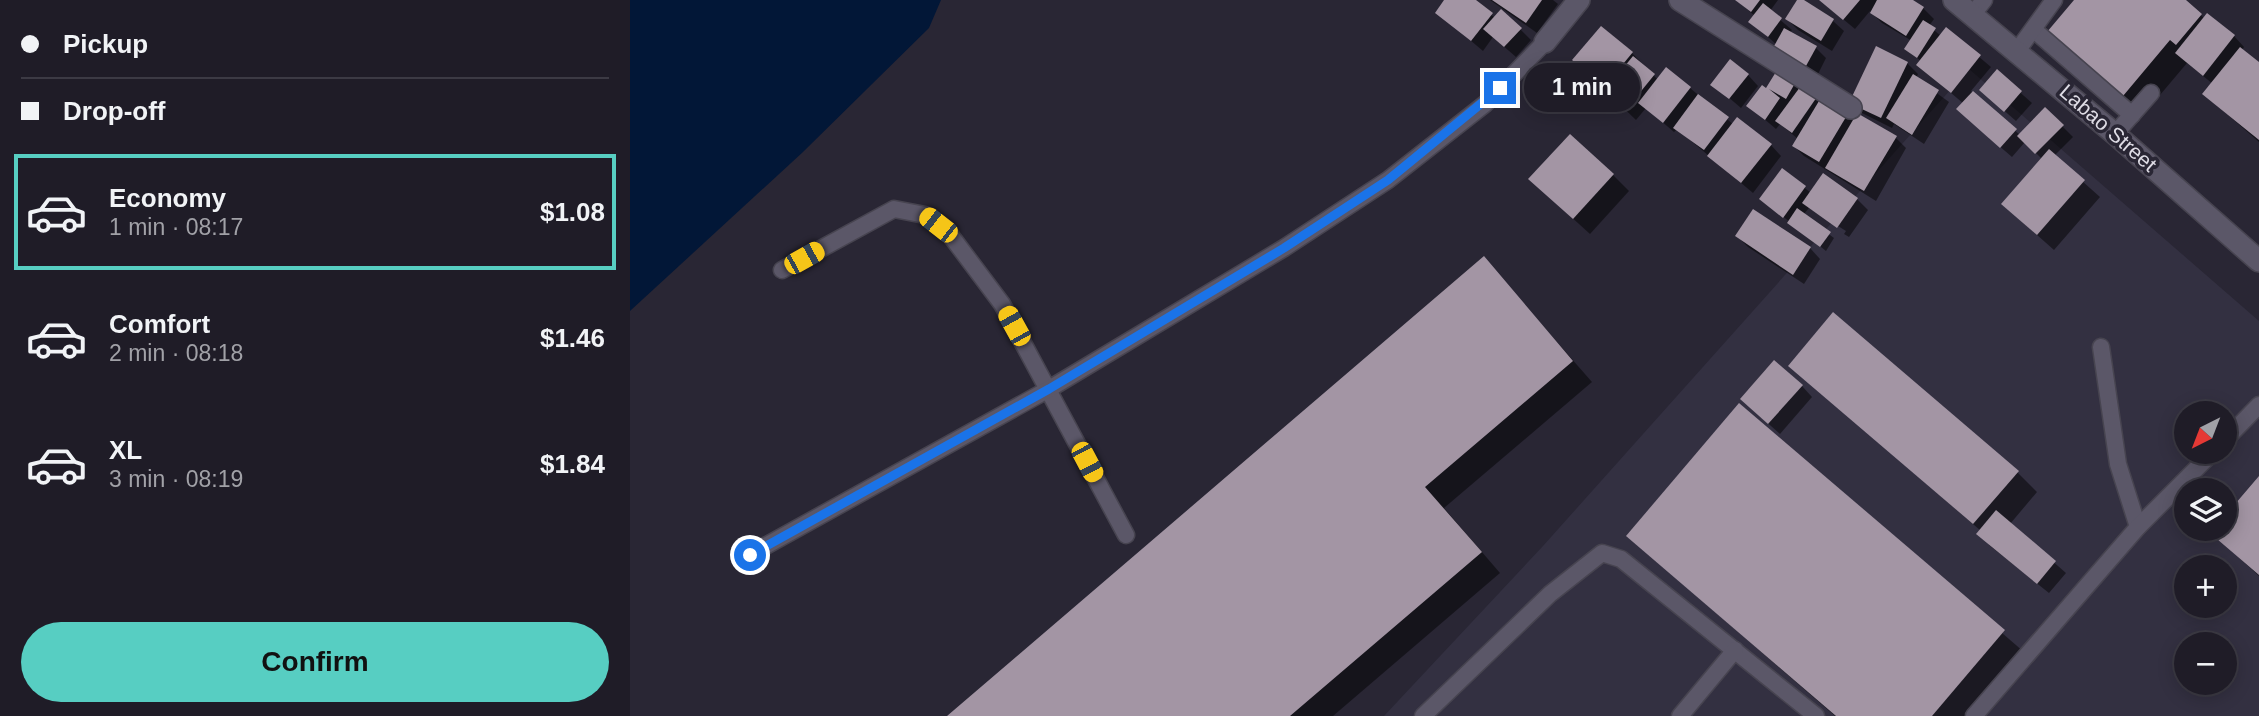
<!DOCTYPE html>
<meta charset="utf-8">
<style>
body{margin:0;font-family:Helvetica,sans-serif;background:#2c2933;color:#f1f3f6;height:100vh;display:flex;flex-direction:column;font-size:26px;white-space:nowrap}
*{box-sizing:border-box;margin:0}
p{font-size:23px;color:#a1a1a7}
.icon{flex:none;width:38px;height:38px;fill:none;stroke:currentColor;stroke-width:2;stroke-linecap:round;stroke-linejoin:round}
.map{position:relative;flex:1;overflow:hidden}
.panel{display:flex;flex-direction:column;background:#1f1c27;width:630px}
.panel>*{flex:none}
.top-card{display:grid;align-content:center;height:154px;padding:0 21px;background:#1f1c27}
.needle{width:46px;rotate:222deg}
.controls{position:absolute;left:1544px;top:401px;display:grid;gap:14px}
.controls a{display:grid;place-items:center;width:63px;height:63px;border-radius:50%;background:#1f1c27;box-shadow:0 4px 18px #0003,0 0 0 2px #3c3a44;font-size:35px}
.end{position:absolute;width:32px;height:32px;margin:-16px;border:9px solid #1a73e8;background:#fff;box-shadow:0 0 0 4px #fff}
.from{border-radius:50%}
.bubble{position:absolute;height:49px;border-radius:24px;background:#1f1c27;box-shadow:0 4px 18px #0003,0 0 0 2px #3c3a44;font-size:23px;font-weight:800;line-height:49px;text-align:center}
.car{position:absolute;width:21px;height:42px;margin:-21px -10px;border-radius:9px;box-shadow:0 0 5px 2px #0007;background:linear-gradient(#f5c518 24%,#345 0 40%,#f5c518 0 76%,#345 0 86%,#f5c518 0)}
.top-card b{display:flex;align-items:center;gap:24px;height:66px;font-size:26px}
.top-card b+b{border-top:2px solid #3c3a44}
.top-card i{width:18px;height:18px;background:#f1f3f6}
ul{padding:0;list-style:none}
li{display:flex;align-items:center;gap:21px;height:116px;margin:0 14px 10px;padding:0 7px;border:4px solid transparent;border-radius:0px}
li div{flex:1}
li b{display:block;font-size:26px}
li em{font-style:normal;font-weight:800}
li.selected{border-color:#57cec2}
li>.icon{width:63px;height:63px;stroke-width:1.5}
.cta{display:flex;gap:14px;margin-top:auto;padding:14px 21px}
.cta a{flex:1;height:80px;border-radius:42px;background:#57cec2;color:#111;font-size:28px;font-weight:800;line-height:80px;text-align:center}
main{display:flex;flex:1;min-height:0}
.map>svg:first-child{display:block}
.industrial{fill:#333041;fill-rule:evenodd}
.water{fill:#021737}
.shadow{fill:#0007}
.building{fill:#a395a4}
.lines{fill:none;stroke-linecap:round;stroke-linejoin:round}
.lane-casing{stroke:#474450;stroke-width:19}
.street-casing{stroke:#474450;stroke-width:24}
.secondary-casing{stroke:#474450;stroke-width:24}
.lane{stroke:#5b5768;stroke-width:16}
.street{stroke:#5b5768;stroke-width:21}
.secondary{stroke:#5b5768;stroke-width:21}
.route{stroke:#1a73e8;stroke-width:9}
.labels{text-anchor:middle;stroke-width:7;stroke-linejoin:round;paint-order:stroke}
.street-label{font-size:21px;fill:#dedce5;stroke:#292634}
</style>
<main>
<section class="panel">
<div class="top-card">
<b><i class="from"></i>Pickup</b>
<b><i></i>Drop-off</b>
</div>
<ul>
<li class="selected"><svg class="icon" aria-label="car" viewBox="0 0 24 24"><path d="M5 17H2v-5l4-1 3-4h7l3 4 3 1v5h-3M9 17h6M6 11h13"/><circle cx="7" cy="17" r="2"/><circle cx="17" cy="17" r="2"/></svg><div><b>Economy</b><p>1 min · 08:17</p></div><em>$1.08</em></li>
<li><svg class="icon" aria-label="car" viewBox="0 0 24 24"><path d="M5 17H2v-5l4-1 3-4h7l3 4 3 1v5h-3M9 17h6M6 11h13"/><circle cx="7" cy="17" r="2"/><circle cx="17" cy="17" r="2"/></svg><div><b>Comfort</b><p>2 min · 08:18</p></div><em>$1.46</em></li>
<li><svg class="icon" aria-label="car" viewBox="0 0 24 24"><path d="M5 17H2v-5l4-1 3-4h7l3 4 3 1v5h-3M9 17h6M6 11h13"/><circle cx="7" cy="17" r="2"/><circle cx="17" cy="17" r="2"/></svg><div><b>XL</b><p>3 min · 08:19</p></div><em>$1.84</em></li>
</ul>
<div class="cta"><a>Confirm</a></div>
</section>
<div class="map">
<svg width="1629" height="716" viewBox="0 0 1629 716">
<rect width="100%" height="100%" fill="#292634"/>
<path class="industrial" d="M1339,69L1629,321V716H754L913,546ZM1556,413H1594V452H1556ZM1556,490H1594V528H1556ZM1556,567H1594V606H1556ZM1556,644H1594V682H1556Z"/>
<polygon class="water" points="0,0 311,0 299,28 173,152 0,311"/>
<g class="shadow">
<polygon points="817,0 843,0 865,18 890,29 901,40 886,57 863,37 853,51 807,12"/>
<polygon points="860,0 923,0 928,4 907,33"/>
<polygon points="1106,0 1148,0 1140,11 1162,30 1159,33 1186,48 1196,58 1187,76 1156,59 1147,45 1121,22 1125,16"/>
<polygon points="1170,0 1203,21 1214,31 1202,51 1168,30 1157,19"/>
<polygon points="1190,0 1280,0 1293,8 1304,19 1299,26 1311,36 1316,29 1361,67 1341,91 1390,135 1415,109 1443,137 1424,156 1470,197 1424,250 1390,220 1413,160 1395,142 1382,157 1339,120 1334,104 1288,65 1291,61 1276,49 1282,41 1252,23 1240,11 1225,29"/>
<polygon points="1446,0 1553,0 1575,19 1604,36 1614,47 1612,50 1629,64 1629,142 1574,94 1583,84 1557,63 1514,114 1440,52"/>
<polygon points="1247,49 1277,63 1288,74 1286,78 1319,102 1294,144 1264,124 1262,128 1232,113 1221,102"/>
<polygon points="1002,53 1028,80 1060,88 1104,125 1141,145 1151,156 1123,193 1047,129 1044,132 1016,108 1006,120 955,71"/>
<polygon points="1149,69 1225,121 1266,138 1276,148 1246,201 1174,156 1164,146 1168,139 1150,124 1146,129 1119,106 1137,91"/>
<polygon points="1367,72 1402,103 1386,121 1362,100"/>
<polygon points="1118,75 1128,86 1111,108 1083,84"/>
<polygon points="1152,170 1181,193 1227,199 1238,210 1219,237 1214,234 1216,231 1179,208 1173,215 1204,238 1196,251 1131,199"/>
<polygon points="983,175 999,191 960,234 917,195"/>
<polygon points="1107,236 1180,248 1190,259 1174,284 1118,247"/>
<polygon points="854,259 962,382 814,508 870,573 703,716 319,716"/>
<polygon points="1160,365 1387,472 1407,492 1380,524 1436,573 1419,593 1359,545 1351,531"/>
<polygon points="1172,386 1182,397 1150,434 1123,410"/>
<polygon points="1110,406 1394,652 1339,716 1205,716 998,536"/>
<polygon points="1629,479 1629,576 1582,533 1594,528"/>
</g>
<g class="building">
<polygon points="814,0 846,0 863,13 841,41 805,13"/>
<polygon points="862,0 912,0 896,23"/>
<polygon points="1105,0 1130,0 1121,12"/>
<polygon points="1167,0 1174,0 1204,19 1191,41 1155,19"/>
<polygon points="1189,0 1230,0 1213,20"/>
<polygon points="1247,0 1283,0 1294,7 1276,36 1240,13"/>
<polygon points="1444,0 1556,0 1572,14 1546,45 1540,40 1493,96 1417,32"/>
<polygon points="1133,3 1152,18 1138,37 1118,22"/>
<polygon points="871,9 892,28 874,47 853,29"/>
<polygon points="1577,13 1605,35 1573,76 1545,53"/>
<polygon points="1293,20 1306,28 1287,58 1274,49"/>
<polygon points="971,26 1003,52 974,87 942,60"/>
<polygon points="1316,27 1351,55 1321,93 1286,65"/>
<polygon points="1154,28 1187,46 1176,66 1143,48"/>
<polygon points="1246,46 1278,62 1251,118 1219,103"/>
<polygon points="1610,47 1629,62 1629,140 1572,94"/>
<polygon points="1003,56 1025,74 995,111 973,93"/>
<polygon points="1100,59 1119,74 1099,99 1080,85"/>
<polygon points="1036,67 1061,87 1033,123 1008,103"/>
<polygon points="1149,67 1168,78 1156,99 1139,89 1150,98 1135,120 1116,106 1132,85 1136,88"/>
<polygon points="1367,69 1392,91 1374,112 1349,90"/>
<polygon points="1283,74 1309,90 1282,135 1256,118"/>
<polygon points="1173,83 1189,94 1162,133 1145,121"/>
<polygon points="1343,91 1387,129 1370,148 1326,109"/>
<polygon points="1068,94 1099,117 1074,150 1043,128"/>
<polygon points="1192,96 1219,112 1189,162 1162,146"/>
<polygon points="1415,107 1434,125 1405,154 1387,136"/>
<polygon points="1227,113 1267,136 1234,191 1195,168"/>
<polygon points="1107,117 1142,144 1111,183 1077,156"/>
<polygon points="940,134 984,174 943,219 898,179"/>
<polygon points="1419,149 1455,180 1407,235 1371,204"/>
<polygon points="1152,168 1176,186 1153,218 1129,199"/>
<polygon points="1193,173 1228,198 1207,228 1172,203"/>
<polygon points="1167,208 1201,232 1190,247 1157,223"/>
<polygon points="1123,209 1181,247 1163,275 1105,236"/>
<polygon points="854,256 943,361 795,487 852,552 660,716 317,716"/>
<polygon points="1203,312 1389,471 1343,524 1158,366"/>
<polygon points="1144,360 1173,385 1138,424 1110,399"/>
<polygon points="1109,403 1375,630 1302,716 1206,716 996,536"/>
<polygon points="1629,476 1629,575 1580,533 1584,528 1594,528 1594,517"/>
<polygon points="1366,510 1426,561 1407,584 1346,534"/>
</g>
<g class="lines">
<defs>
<g id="lane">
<polyline points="1343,14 1354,0"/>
<polyline points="1404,30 1502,115"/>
<polyline points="1387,51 1424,0"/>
<polyline points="1485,134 1521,93"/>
<polyline points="152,270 264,209 295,215 321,236 372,304 496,535"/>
<polyline points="1471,347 1488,464 1508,527"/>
<polyline points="1594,441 1629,405"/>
<polyline points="119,555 419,389 654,248 758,180 855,104 915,42"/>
<polyline points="793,716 920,594 972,553 991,559 1186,716"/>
<polyline points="1050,716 1105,650"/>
<polyline points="1344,716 1508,527 1583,452"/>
</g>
<g id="street">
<polyline points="1050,0 1221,108"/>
<polyline points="915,42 949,0"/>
</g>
<polyline id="secondary" points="1324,0 1485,134 1629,261"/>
</defs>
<use href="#lane" class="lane-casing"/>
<use href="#street" class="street-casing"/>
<use href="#secondary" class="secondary-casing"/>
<use href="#lane" class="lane"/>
<use href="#street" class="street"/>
<use href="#secondary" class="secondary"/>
</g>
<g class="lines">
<polyline class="route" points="120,555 419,389 654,248 758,180 870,88"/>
</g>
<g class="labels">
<g class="street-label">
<text transform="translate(1478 128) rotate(41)" y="7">Labao Street</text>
</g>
</g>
</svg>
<div class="controls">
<a><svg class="needle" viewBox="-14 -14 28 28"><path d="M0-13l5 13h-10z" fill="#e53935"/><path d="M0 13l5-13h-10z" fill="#a1a1a7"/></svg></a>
<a><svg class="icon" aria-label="layers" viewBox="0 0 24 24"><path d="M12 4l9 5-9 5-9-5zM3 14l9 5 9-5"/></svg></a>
<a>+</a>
<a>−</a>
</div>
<i class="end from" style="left:120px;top:555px"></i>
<i class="end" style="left:870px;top:88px"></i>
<div class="bubble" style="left:894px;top:63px;width:116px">1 min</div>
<i class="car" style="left:308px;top:225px;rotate:308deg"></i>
<i class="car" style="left:174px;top:258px;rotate:61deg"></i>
<i class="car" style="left:384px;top:326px;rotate:331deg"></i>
<i class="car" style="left:457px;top:462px;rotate:152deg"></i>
</div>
</main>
